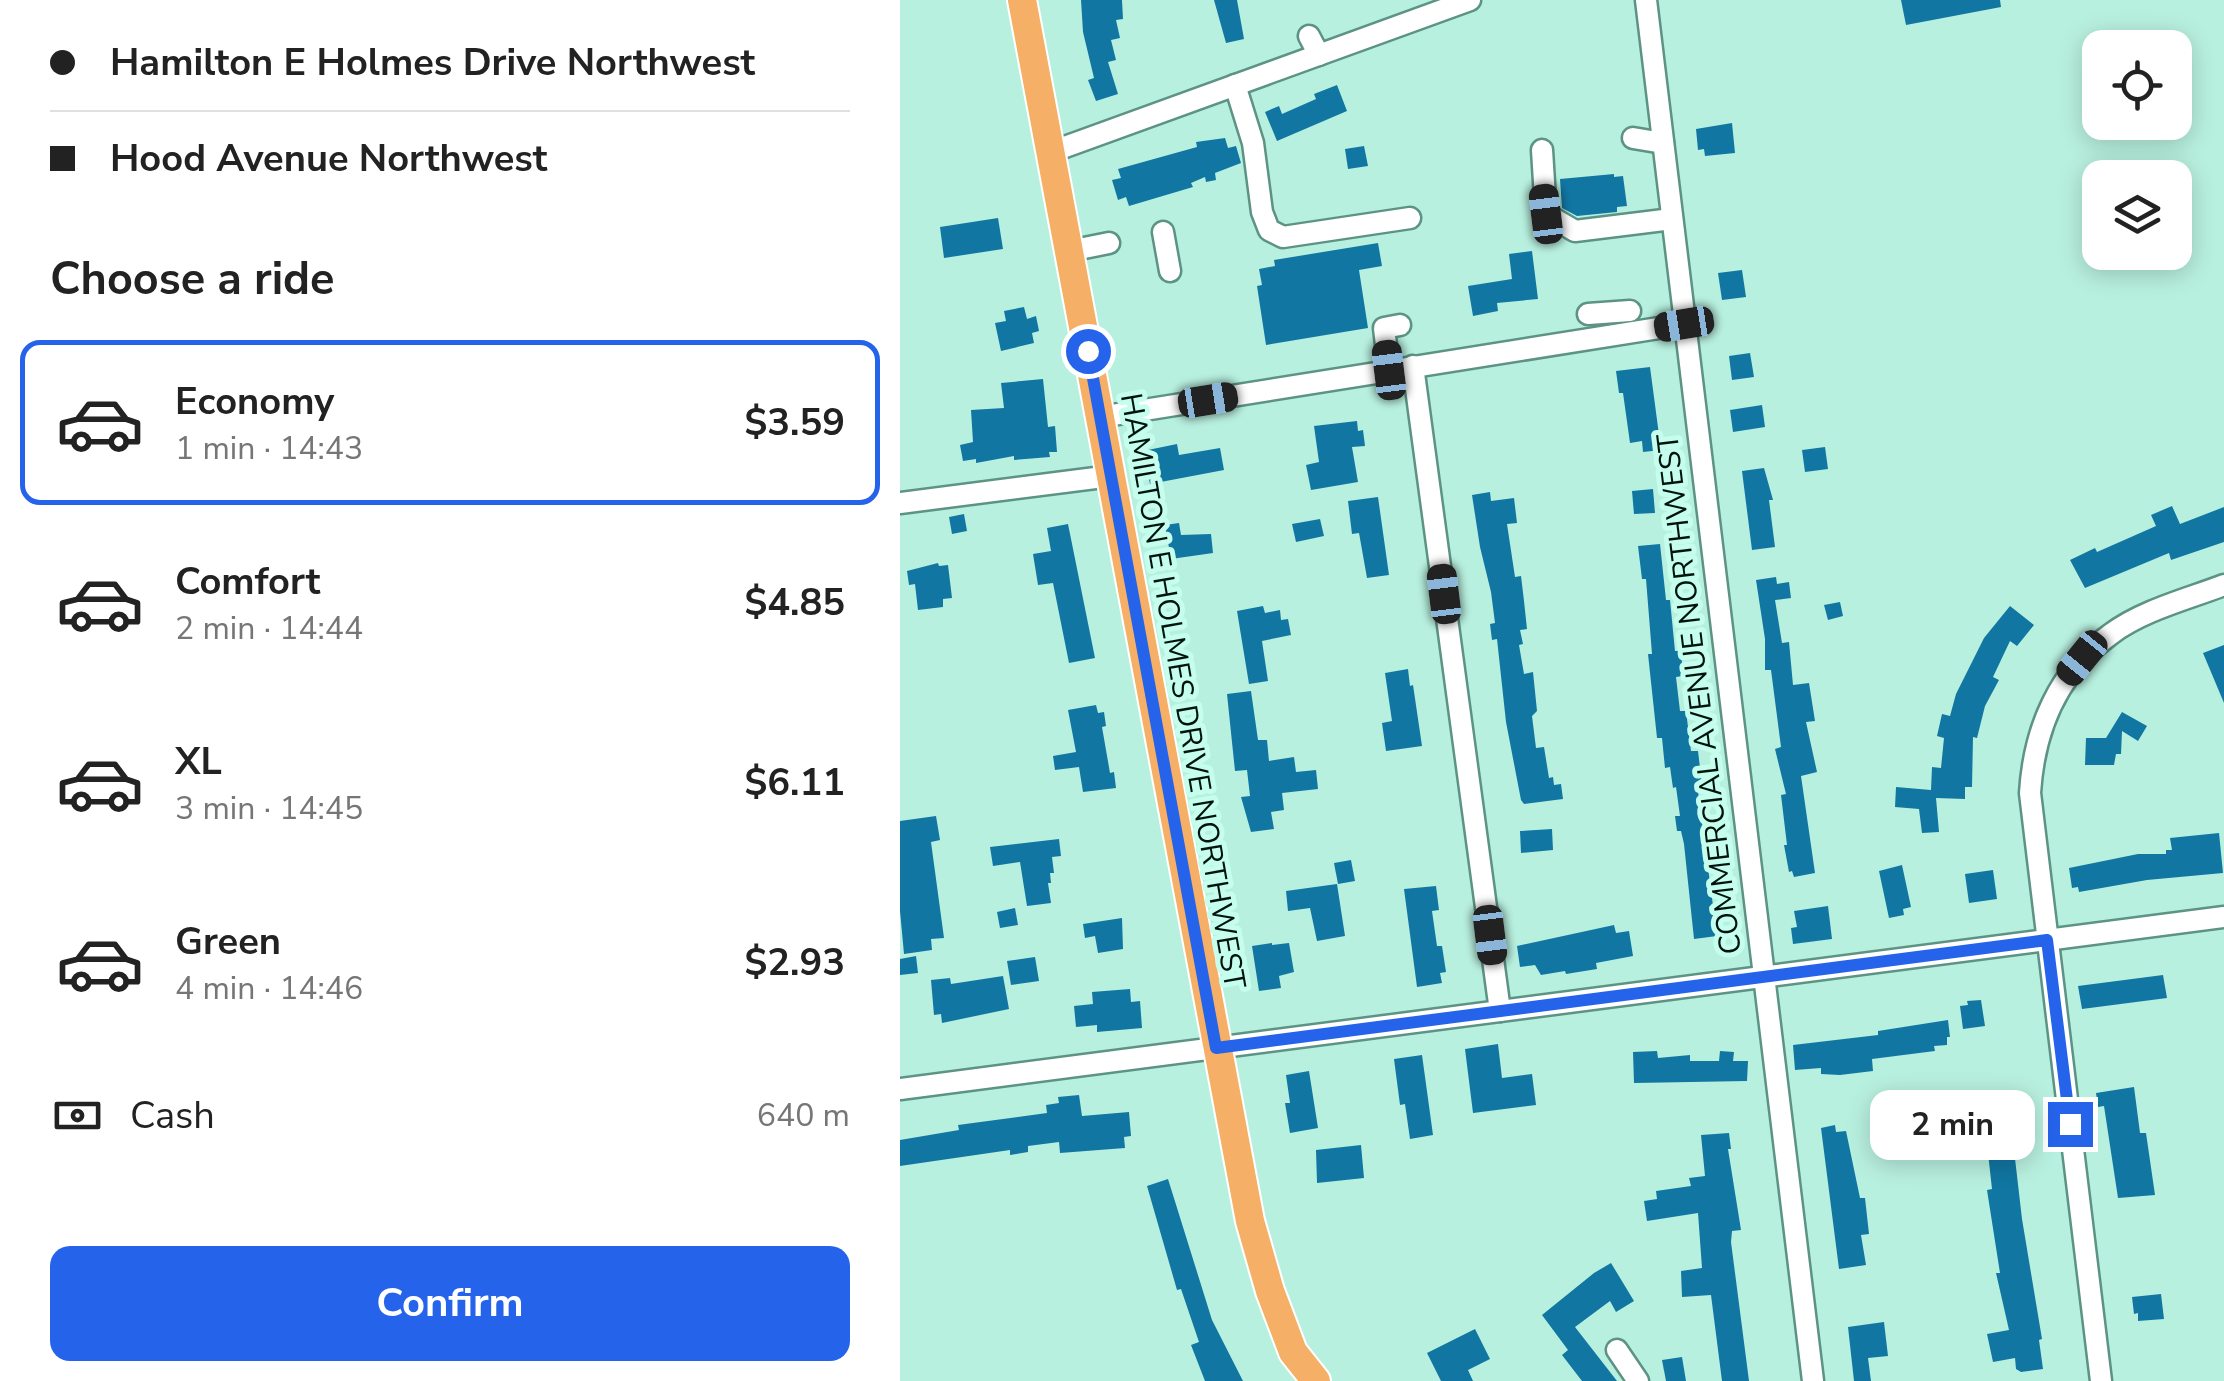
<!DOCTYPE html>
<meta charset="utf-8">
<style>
body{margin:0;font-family:"Nunito Sans",sans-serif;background:#f2f2f2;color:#222;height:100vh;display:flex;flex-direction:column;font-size:38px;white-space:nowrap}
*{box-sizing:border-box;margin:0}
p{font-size:32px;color:#767676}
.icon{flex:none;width:55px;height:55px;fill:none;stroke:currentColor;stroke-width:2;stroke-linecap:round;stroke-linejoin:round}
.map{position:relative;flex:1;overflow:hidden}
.side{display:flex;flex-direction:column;background:#fff;width:900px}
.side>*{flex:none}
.guide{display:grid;align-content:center;height:220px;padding:0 50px;background:#fff}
.fabs{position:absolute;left:1182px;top:30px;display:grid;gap:20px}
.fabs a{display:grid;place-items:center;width:110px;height:110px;border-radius:20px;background:#fff;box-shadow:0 5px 25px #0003;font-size:50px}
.end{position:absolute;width:45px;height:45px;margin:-22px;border:12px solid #2563eb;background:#fff;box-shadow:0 0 0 5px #fff}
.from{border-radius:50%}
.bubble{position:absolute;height:70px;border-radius:20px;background:#fff;box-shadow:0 5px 25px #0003;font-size:32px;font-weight:700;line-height:70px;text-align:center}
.car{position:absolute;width:30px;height:60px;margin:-30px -15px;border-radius:12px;box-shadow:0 0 8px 2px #0007;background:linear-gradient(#222 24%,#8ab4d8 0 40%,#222 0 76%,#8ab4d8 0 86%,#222 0)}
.guide b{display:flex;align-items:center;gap:35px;height:95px;font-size:38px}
.guide b+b{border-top:2px solid #e0e0e0}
.guide i{width:25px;height:25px;background:#222}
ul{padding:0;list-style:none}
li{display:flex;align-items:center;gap:30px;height:165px;margin:0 20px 15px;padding:0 30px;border:5px solid transparent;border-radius:20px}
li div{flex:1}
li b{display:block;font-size:38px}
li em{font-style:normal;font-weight:700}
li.active{border-color:#2563eb}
li>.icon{width:90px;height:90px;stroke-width:1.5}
h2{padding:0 50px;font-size:45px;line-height:120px}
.pay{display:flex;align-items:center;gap:25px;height:110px;padding:0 50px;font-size:38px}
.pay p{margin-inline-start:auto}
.cta{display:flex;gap:20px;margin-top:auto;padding:20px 50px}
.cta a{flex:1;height:115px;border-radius:20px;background:#2563eb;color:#fff;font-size:40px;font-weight:700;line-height:115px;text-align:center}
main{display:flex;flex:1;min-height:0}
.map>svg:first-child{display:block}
.building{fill:#1176a2}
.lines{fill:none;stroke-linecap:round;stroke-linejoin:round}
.minor-casing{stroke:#5d9384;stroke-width:25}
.major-casing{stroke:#fff;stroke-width:32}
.minor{stroke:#fff;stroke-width:20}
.major{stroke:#f5af66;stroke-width:28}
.route{stroke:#2563eb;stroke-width:12}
.labels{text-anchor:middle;stroke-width:10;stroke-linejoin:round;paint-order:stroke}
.street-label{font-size:30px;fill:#00130e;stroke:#c5feec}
</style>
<main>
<section class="side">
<div class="guide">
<b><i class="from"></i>Hamilton E Holmes Drive Northwest</b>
<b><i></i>Hood Avenue Northwest</b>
</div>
<h2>Choose a ride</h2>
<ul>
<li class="active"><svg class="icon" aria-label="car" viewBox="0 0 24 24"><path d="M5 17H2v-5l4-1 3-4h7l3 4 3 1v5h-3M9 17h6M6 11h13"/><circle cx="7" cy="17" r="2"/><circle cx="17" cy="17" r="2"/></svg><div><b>Economy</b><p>1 min · 14:43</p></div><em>$3.59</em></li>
<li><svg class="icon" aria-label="car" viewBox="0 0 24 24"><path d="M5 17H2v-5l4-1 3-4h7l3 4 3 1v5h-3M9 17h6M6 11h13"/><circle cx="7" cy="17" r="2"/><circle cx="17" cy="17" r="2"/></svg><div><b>Comfort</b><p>2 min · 14:44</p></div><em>$4.85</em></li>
<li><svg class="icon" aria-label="car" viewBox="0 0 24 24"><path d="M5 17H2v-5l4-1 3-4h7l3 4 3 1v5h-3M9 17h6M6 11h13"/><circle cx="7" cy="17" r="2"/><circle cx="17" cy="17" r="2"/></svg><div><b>XL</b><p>3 min · 14:45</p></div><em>$6.11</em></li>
<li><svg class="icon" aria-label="car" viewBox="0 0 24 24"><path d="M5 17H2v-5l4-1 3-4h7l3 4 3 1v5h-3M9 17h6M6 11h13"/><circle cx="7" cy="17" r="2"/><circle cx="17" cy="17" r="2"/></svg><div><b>Green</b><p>4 min · 14:46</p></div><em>$2.93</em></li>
</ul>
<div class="pay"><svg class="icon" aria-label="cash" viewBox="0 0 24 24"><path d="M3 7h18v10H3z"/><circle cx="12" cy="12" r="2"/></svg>Cash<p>640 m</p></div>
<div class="cta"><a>Confirm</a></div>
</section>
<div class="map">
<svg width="1324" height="1381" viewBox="0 0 1324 1381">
<rect width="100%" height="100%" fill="#b8f0df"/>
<g class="building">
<polygon points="181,0 222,0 223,19 216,20 220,38 211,40 216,60 208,62 218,94 196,101 188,80 194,78 183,32"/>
<polygon points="314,0 337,0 344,39 326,43"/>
<polygon points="1001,0 1100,0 1101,7 1006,25"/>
<polygon points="437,85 447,111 377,141 365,112 379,106 382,114 416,99 414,94"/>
<polygon points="832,123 835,153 805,156 804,149 798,150 796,129"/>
<polygon points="325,138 328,148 336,146 341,163 315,173 316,180 306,182 305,177 291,183 293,187 229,206 226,197 218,200 212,180 221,178 218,169 297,147 296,142"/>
<polygon points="464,146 468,166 448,169 445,149"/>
<polygon points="714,174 714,177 723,176 727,206 717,207 717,212 677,216 662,208 660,179"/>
<polygon points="98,218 103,249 44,258 40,227"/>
<polygon points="478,243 482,266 459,270 468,328 366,345 357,286 362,285 359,269 375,266 374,260"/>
<polygon points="632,251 638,299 597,303 598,311 573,316 568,286 612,279 609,254"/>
<polygon points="842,270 846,297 822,300 818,273"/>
<polygon points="124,307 127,319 136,316 139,331 132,333 134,343 101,351 95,323 106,321 104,311"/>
<polygon points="850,353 854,377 832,380 829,356"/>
<polygon points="750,367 761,450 743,452 742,441 730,443 723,393 719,393 716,371"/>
<polygon points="143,379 148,427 155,426 157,452 149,452 150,457 114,460 114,456 76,463 76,459 63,461 60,445 73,442 71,410 104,408 101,383"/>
<polygon points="862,405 865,427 833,432 830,410"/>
<polygon points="457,421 458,431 463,430 465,446 452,447 458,482 411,490 406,465 419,462 414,426"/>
<polygon points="277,444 279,455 320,448 324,470 250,484 243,451"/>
<polygon points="925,447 928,469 905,472 902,450"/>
<polygon points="864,468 873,500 869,500 875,547 852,550 842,471"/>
<polygon points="753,489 755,513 734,514 732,491"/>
<polygon points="590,492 591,501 614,498 617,523 607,524 615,577 621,576 624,601 627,629 620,630 623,644 619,645 624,674 633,672 637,711 632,716 636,748 644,747 649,778 653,777 654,785 661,784 663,799 624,804 621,800 606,722 597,639 592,640 590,624 595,623 591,592 580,547 572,495"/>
<polygon points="478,497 489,575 467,578 459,533 452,534 448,501"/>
<polygon points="1272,506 1280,524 1324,507 1324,542 1271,560 1269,553 1185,588 1170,560 1195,548 1197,552 1256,526 1251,515"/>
<polygon points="64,514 67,531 52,534 49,517"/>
<polygon points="420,519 424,536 396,542 392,524"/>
<polygon points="279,523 281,535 311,534 313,553 271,559 265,525"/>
<polygon points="168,524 195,658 169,663 153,583 138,585 133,554 151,551 147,528"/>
<polygon points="760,544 766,600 770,600 775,651 781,651 783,676 776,677 780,711 786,711 791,751 798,751 802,784 797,784 817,936 794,939 784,844 781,831 777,831 775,816 780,816 776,787 773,788 770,767 765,768 762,738 757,738 748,654 752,654 746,579 742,579 738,546"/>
<polygon points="38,563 39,566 48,565 52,598 43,599 43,607 18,610 15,584 9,585 7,571"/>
<polygon points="876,577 877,584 889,582 891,598 875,600 882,643 889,642 893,685 909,683 915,721 906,722 917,772 901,776 915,873 894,877 892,871 889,872 884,845 887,845 881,795 886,794 875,749 881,747 871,670 865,670 865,639 856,580"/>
<polygon points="940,602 943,616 928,620 924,605"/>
<polygon points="363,606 365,613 380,610 381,620 388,619 391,635 362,641 368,681 349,684 337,611"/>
<polygon points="1110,606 1134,625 1117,646 1110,641 1093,677 1099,680 1085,706 1077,738 1073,737 1072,787 1065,787 1065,799 1036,798 1039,832 1022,833 1019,809 995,807 996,787 1031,790 1032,767 1041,768 1044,738 1037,736 1042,714 1050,716 1056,694 1084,638"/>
<polygon points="1324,645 1324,703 1303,653"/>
<polygon points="508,669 510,686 513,685 522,746 486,751 482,723 492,721 485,673"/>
<polygon points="351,691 358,740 367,740 369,761 394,757 396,772 416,770 418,789 382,793 384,810 371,812 374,829 351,832 341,797 350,796 347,770 335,771 327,694"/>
<polygon points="196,705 198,713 204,712 206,726 202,727 210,773 214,772 216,788 183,792 179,767 155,770 153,756 176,752 168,710"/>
<polygon points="1222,712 1247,726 1238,741 1222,731 1221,754 1216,754 1214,765 1185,765 1186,738 1206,738"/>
<polygon points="36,816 40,840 31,842 44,938 31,939 32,950 4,954 0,911 0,821"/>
<polygon points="652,829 653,850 621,853 620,831"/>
<polygon points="1319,833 1323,873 1247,880 1179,892 1178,887 1172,888 1169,868 1238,854 1266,854 1266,850 1272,850 1270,838"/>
<polygon points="159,839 161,856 152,857 154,873 150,873 151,883 148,883 151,903 127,906 120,862 93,866 90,847"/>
<polygon points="451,860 455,881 438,884 434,863"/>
<polygon points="1002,865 1011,907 1003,909 1004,915 989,918 979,871"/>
<polygon points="1093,870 1097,899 1069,903 1065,874"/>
<polygon points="437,884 445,936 417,941 410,908 388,911 386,891"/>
<polygon points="536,886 539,910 532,911 537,946 542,946 546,972 540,973 542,983 517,987 504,889"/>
<polygon points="928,906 932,939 893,944 891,928 897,927 894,911"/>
<polygon points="115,908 118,925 100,928 97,912"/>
<polygon points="222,918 223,949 198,953 195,936 185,938 183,924"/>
<polygon points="714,925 716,933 729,931 733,956 696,963 697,969 666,974 665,971 641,975 635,965 620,967 617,946"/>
<polygon points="372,943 372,945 389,943 394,972 379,976 381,988 359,991 352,946"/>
<polygon points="16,956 18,973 0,975 0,959"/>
<polygon points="135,957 139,981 111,985 107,961"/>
<polygon points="1263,975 1267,998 1182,1009 1178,986"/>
<polygon points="103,976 109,1009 42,1023 41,1014 34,1015 31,980 50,978 51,984"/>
<polygon points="230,989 231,1002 240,1001 242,1028 197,1032 197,1025 176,1027 174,1006 193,1004 192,992"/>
<polygon points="1081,1000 1085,1026 1063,1029 1060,1006 1068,1005 1067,1001"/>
<polygon points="1048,1020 1050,1037 1047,1037 1047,1045 1034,1046 1035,1051 972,1059 973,1071 940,1075 921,1074 921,1068 895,1070 893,1045 978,1035 978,1031"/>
<polygon points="598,1044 602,1078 632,1074 636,1105 573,1113 565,1049"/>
<polygon points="757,1051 758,1058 790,1055 790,1061 819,1061 820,1051 834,1052 833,1061 848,1061 847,1081 734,1083 733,1052"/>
<polygon points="522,1055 533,1135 510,1139 505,1104 500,1105 494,1059"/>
<polygon points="409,1071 418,1128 390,1133 385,1103 390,1103 386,1075"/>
<polygon points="1234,1087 1240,1133 1246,1133 1255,1195 1218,1198 1204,1106 1198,1107 1196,1093"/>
<polygon points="179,1095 182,1116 229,1112 231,1136 224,1137 225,1148 160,1153 159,1142 128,1146 128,1152 110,1155 110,1150 0,1166 0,1140 59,1130 58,1125 147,1113 146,1105 159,1103 158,1097"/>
<polygon points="1108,1098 1122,1219 1142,1339 1139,1340 1143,1369 1121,1372 1116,1369 1115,1358 1093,1362 1087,1334 1109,1330 1096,1273 1100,1273 1087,1190 1092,1189 1085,1126 1073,1127 1070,1104"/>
<polygon points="935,1125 936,1132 946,1131 960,1198 965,1198 969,1234 961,1235 966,1265 939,1269 921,1128"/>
<polygon points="829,1133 831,1149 828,1149 841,1230 832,1231 831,1242 849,1381 822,1381 811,1295 782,1297 781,1271 802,1268 798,1213 747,1221 744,1201 757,1199 756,1191 791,1186 789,1178 805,1176 801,1135"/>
<polygon points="461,1145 464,1178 417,1183 416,1150"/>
<polygon points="268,1179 312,1320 343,1381 305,1381 291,1345 299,1342 281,1289 277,1290 247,1186"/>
<polygon points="711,1263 734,1301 716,1312 710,1301 675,1327 717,1381 682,1381 662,1355 668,1350 642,1315 694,1273"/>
<polygon points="1261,1294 1264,1319 1238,1321 1238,1313 1234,1314 1232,1297"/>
<polygon points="984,1322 988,1356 968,1358 971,1381 954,1381 948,1327"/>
<polygon points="575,1329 590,1359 568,1370 573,1381 541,1381 527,1353"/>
<polygon points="782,1357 786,1381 766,1381 762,1360"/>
</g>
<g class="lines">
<defs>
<g id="minor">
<polyline points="746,0 913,1381"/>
<polyline points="409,36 419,55"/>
<polyline points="335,85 353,143 362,212 369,230 383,237 510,218"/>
<polyline points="733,138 763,143"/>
<polyline points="642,150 646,214 675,231 772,219"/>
<polyline points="151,152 570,0"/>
<polyline points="263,232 270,271"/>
<polyline points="169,251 209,243"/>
<polyline points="688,314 730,311"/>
<polyline points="513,366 600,1011"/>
<polyline points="489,370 484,328 500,325"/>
<polyline points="200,417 784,324"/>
<polyline points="0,503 211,476"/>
<polyline points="0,1089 1324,917"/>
<polyline points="717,1350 738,1381"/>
<path d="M1201,1381L1130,793C1134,729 1158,672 1211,634C1243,610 1288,599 1324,585"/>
</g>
<polyline id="major" points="122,0 350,1221 370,1291 393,1352 416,1381"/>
</defs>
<use href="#minor" class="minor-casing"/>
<use href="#major" class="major-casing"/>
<use href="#minor" class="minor"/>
<use href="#major" class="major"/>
</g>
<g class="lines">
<polyline class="route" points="188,351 316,1048 1147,940 1170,1124"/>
</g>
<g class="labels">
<g class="street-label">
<text transform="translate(283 691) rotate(80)" y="10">HAMILTON E HOLMES DRIVE NORTHWEST</text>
<text transform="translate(799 694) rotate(-97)" y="10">COMMERCIAL AVENUE NORTHWEST</text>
</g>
</g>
</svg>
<div class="fabs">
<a><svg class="icon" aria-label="locate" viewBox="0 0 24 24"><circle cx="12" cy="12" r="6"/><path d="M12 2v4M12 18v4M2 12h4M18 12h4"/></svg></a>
<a><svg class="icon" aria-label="layers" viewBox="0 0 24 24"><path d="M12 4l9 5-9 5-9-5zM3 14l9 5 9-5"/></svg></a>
</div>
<i class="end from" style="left:188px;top:351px"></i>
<i class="end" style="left:1170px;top:1124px"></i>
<div class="bubble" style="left:970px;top:1090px;width:165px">2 min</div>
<i class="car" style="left:646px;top:214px;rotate:353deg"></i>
<i class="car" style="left:784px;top:324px;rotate:261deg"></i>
<i class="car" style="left:489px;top:370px;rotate:353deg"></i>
<i class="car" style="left:308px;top:400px;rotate:81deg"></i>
<i class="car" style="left:544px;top:594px;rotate:353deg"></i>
<i class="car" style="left:1182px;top:658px;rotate:219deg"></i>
<i class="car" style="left:590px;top:935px;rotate:173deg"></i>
</div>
</main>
